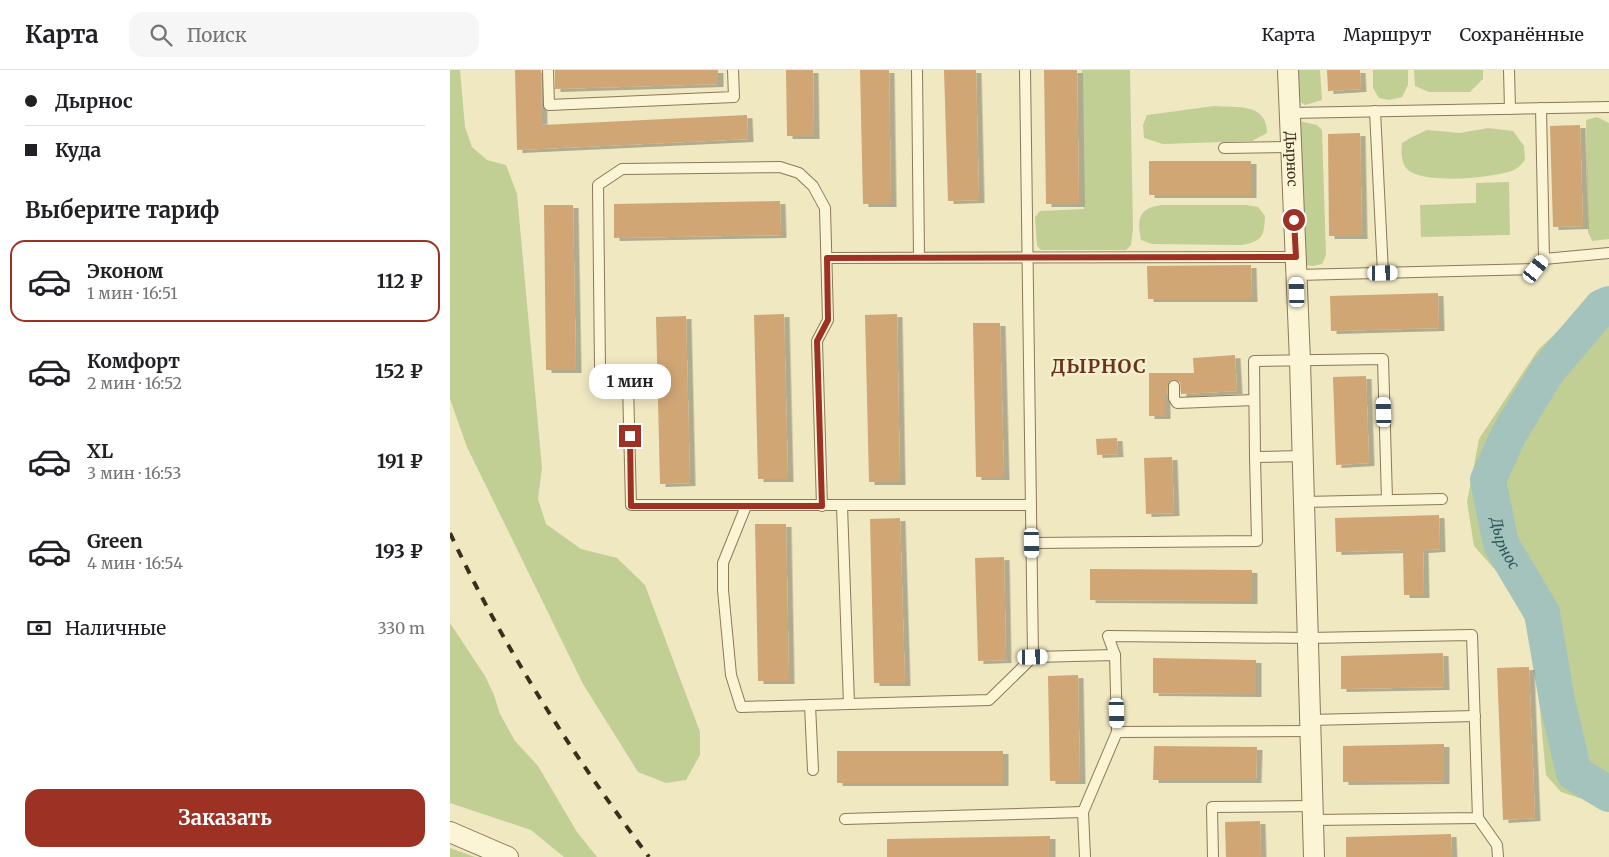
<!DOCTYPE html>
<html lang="ru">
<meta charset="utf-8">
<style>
body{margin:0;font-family:Merriweather,serif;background:#f6f6f6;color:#202124;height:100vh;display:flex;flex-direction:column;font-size:19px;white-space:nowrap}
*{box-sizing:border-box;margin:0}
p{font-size:16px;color:#757577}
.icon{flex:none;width:28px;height:28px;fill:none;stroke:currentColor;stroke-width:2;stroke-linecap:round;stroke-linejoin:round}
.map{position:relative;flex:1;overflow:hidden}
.side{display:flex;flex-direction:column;background:#fff;width:450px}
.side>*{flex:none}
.guide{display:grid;align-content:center;height:110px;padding:0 25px;background:#fff}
.end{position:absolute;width:22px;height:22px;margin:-11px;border:6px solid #9d3224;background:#fff;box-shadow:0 0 0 2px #fff}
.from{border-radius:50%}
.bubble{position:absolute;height:35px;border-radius:15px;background:#fff;box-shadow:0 2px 12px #0003;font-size:16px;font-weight:700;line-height:35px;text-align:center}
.car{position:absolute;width:15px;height:30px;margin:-15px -8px;border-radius:6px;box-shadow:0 0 4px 1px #0007;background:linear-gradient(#fff 24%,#345 0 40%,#fff 0 76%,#345 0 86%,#fff 0)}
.guide b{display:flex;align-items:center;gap:18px;height:48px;font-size:19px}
.guide b+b{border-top:1px solid #e0e0e0}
.guide i{width:12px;height:12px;background:#202124}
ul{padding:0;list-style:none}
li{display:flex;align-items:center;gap:15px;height:82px;margin:0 10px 8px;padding:0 15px;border:2px solid transparent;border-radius:15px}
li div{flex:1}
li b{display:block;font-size:19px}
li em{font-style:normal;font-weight:700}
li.on{border-color:#9d3224}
li>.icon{width:45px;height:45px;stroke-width:1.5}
h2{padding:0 25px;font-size:22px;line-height:60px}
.pay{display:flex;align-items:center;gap:12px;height:55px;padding:0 25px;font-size:19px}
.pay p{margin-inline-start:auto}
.cta{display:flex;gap:10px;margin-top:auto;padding:10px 25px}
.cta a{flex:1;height:58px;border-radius:15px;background:#9d3224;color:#fff;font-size:20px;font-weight:700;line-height:58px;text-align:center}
header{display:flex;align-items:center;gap:30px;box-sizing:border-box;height:70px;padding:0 25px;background:#fff;border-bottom:1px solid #e0e0e0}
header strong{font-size:24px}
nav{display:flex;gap:28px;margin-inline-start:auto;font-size:18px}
.search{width:350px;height:45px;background:#f6f6f6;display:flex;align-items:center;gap:12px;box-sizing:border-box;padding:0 18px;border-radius:15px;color:#757577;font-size:19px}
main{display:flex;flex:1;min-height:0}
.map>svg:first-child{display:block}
.green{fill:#c1cf95}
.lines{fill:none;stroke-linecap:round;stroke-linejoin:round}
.river{stroke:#a4c3bd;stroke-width:36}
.building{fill:#d1a675;filter:url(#shadow)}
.service-casing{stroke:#8b7958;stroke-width:12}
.minor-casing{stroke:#8b7958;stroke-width:22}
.service{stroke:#fbf4d5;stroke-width:10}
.minor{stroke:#fbf4d5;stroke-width:20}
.rail{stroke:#3a2e1d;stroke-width:4;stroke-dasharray:9 9;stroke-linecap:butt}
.route{stroke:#9d3224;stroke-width:6}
.labels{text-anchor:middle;stroke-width:4.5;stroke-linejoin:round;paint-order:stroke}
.street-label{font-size:14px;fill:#3a2e1d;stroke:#f7f1d1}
.water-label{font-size:15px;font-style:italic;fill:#2b585a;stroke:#f7f1d1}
.district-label{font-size:19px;font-weight:bold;letter-spacing:1px;fill:#69341a;stroke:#f7f1d1}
</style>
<header>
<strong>Карта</strong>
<div class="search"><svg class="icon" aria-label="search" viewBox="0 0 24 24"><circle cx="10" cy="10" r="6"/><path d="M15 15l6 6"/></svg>Поиск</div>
<nav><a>Карта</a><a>Маршрут</a><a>Сохранённые</a></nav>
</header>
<main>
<section class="side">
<div class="guide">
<b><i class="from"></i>Дырнос</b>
<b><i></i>Куда</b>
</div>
<h2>Выберите тариф</h2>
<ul>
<li class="on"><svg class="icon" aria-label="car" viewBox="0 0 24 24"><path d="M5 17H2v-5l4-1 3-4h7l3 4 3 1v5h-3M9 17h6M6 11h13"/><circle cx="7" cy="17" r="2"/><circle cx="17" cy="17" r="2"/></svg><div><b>Эконом</b><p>1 мин · 16:51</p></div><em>112 ₽</em></li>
<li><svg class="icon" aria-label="car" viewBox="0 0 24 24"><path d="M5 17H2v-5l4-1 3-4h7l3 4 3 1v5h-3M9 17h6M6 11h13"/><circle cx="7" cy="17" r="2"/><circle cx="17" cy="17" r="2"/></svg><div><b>Комфорт</b><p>2 мин · 16:52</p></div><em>152 ₽</em></li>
<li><svg class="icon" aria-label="car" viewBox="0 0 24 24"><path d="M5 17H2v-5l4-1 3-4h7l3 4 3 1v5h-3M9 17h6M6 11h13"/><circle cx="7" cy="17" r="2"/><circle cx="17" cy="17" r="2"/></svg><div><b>XL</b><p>3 мин · 16:53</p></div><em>191 ₽</em></li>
<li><svg class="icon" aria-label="car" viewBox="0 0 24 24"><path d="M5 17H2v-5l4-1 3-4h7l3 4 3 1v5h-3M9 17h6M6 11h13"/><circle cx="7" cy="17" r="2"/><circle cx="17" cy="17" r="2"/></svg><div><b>Green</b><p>4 мин · 16:54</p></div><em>193 ₽</em></li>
</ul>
<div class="pay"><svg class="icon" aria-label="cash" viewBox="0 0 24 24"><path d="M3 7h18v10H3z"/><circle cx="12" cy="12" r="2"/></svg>Наличные<p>330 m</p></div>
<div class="cta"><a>Заказать</a></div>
</section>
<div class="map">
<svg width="1159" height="787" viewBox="0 0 1159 787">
<defs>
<filter id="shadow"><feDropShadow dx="5.5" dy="3" stdDeviation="0" flood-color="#0004"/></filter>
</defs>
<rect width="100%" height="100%" fill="#f0e8c1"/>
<g class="green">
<polygon points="0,0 10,0 15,57 22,77 37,90 56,95 67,124 92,398 88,429 96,454 131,479 167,488 195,515 250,662 250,685 236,710 216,713 188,702 133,614 17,377 0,329"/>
<polygon points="632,0 680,0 683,159 681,175 676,180 591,180 587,176 585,147 590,141 634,139"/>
<polygon points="846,0 870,0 872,30 855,35 849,31"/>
<polygon points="923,0 958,0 958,15 952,27 939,30 929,28 923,18"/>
<polygon points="964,0 1033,0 1033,9 1020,22 979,22 965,16"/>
<path d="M764,36C786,38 817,32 817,63L802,71L713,74L694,68L693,55L697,45Z"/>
<polygon points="1147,47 1159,53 1159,169 1142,171 1138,162 1136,50"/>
<polygon points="849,51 867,55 872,60 876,185 872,194 863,196 854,195"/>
<path d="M1038,58L1063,61L1074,76L1075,90C1072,93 1069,98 1064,100C1045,108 972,115 957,99C951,93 951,81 952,73L962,67L977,60L1010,63Z"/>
<polygon points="1059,112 1060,165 971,167 970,135 1026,133 1026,113"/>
<path d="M712,135H796L808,137L815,146C814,166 813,171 792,175L702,174L691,170C687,149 688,138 712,135Z"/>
<polygon points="1159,223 1159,741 1151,735 1111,722 1096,705 1083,565 1055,511 1024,476 1017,432 1029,369 1088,280 1141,230"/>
<polygon points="0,553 35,606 44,625 50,644 65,671 88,696 127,762 147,787 114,787 81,760 0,733"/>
<polygon points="0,778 25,787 0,787"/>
</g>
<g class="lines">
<path class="river" id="s1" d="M1159,234L1152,237L1098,300L1059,364L1038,410L1051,474L1092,543L1107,630L1124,703L1159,724"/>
</g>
<g class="building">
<polygon points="65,0 91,0 92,55 297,45 298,69 67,80"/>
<polygon points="105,0 268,0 268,14 105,19"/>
<polygon points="336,0 363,0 364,66 337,66"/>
<polygon points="410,0 439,0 441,134 413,134"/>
<polygon points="494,0 526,0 529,130 498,131"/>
<polygon points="594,0 627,0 629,134 596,134"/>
<polygon points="877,0 910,0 911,19 878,21"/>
<polygon points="1130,55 1133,156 1103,157 1100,56"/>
<polygon points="910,63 912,166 879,166 878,64"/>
<rect x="699" y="91" width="102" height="34"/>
<polygon points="330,131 331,165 164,168 164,134"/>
<polygon points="94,135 123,135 126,300 96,300"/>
<polygon points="801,195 802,229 698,229 697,196"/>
<polygon points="988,223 989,258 881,261 880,226"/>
<polygon points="334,244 338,409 308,409 304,245"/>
<polygon points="447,244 450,412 419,412 415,245"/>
<polygon points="236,246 240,413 210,414 206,247"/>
<polygon points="523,253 550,253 554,407 526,407"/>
<polygon points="785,285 787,321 731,324 730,312 724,309 721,310 718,313 717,325 715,325 715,346 699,346 699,303 744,303 743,288"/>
<polygon points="916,306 919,393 886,395 883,307"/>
<polygon points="667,368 668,384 647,385 646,369"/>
<polygon points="722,387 724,443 696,444 694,388"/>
<polygon points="989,445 990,479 973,480 974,525 954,525 953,480 886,482 885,448"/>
<polygon points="450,448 455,613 424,613 420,449"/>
<polygon points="305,454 336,454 339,611 308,611"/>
<polygon points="554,487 556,590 528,591 525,488"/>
<polygon points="640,499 802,500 802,531 640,530"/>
<polygon points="993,583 994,617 891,619 891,586"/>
<polygon points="703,588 806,590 806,624 703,623"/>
<polygon points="1079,597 1085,748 1053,750 1047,598"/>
<polygon points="628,605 630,711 600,711 598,606"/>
<polygon points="994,674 994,711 893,712 893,676"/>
<polygon points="704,676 807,677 806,710 703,710"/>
<rect x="387" y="681" width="166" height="32"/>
<polygon points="810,751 811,787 776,787 775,752"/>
<polygon points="1001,764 1002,787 896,787 896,767"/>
<polygon points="600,766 600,787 437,787 437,769"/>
</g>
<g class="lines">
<defs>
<g id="service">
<polyline points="98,0 99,35 284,27 283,0"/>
<polyline points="467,0 469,187"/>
<polyline points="575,0 583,587"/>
<polyline points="1059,0 1060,39"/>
<polyline points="1091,38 1094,189"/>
<polyline points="925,41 933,203"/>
<polyline points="840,43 1159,37"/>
<polyline points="774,78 841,77"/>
<polyline points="377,188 846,187"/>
<polyline points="847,205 1086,199 1094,189 1159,183"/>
<polyline points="724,316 724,328 727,333 804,330"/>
<polyline points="853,386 805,387 804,291 933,289 937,430"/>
<polyline points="854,432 992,429"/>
<polyline points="296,436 273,493 273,520 281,605 291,637 539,630 583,587 665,585 667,662"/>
<polyline points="372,436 367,271 378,250 375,138 363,116 349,103 330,97 172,99 148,115 150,298 178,314 181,435 581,435"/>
<polyline points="392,436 399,634"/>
<polyline points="582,473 807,471 805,387"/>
<polyline points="665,585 658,566 858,568 1022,565 1028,748 863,750"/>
<polyline points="360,635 363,700"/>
<polyline points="860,650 1025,646"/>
<polyline points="633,742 667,662 861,661"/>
<polyline points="1028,748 1047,775 1048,787"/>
<polyline points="395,749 633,742 635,787"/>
<polyline points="763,787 762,737 863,736"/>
</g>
<g id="minor">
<path id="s2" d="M838,0L850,291L864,787"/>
<polyline points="0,762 58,787"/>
</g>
</defs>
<use href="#service" class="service-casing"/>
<use href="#minor" class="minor-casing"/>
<use href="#service" class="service"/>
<use href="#minor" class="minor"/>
<path class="rail" d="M0,463C54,579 123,685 199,787"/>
</g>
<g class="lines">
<polyline class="route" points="180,366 181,436 372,436 367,271 378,250 377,188 846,187 844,150"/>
</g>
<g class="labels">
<g class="street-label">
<text dy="5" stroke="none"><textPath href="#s2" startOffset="89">Дырнос</textPath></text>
</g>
<g class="water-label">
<text dy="5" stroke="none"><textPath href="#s1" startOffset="282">Дырнос</textPath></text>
</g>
<g class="district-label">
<text x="649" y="303">ДЫРНОС</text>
</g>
</g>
</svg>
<i class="end from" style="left:844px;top:150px"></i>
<i class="end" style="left:180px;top:366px"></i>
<div class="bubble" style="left:139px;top:294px;width:82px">1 мин</div>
<i class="car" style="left:1086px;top:199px;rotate:39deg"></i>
<i class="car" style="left:933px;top:203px;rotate:89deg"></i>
<i class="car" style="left:847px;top:222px;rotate:358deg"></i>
<i class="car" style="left:934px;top:342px;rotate:358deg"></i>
<i class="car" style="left:582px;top:473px;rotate:179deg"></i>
<i class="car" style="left:583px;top:587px;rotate:89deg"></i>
<i class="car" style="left:667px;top:643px;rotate:178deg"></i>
</div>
</main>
